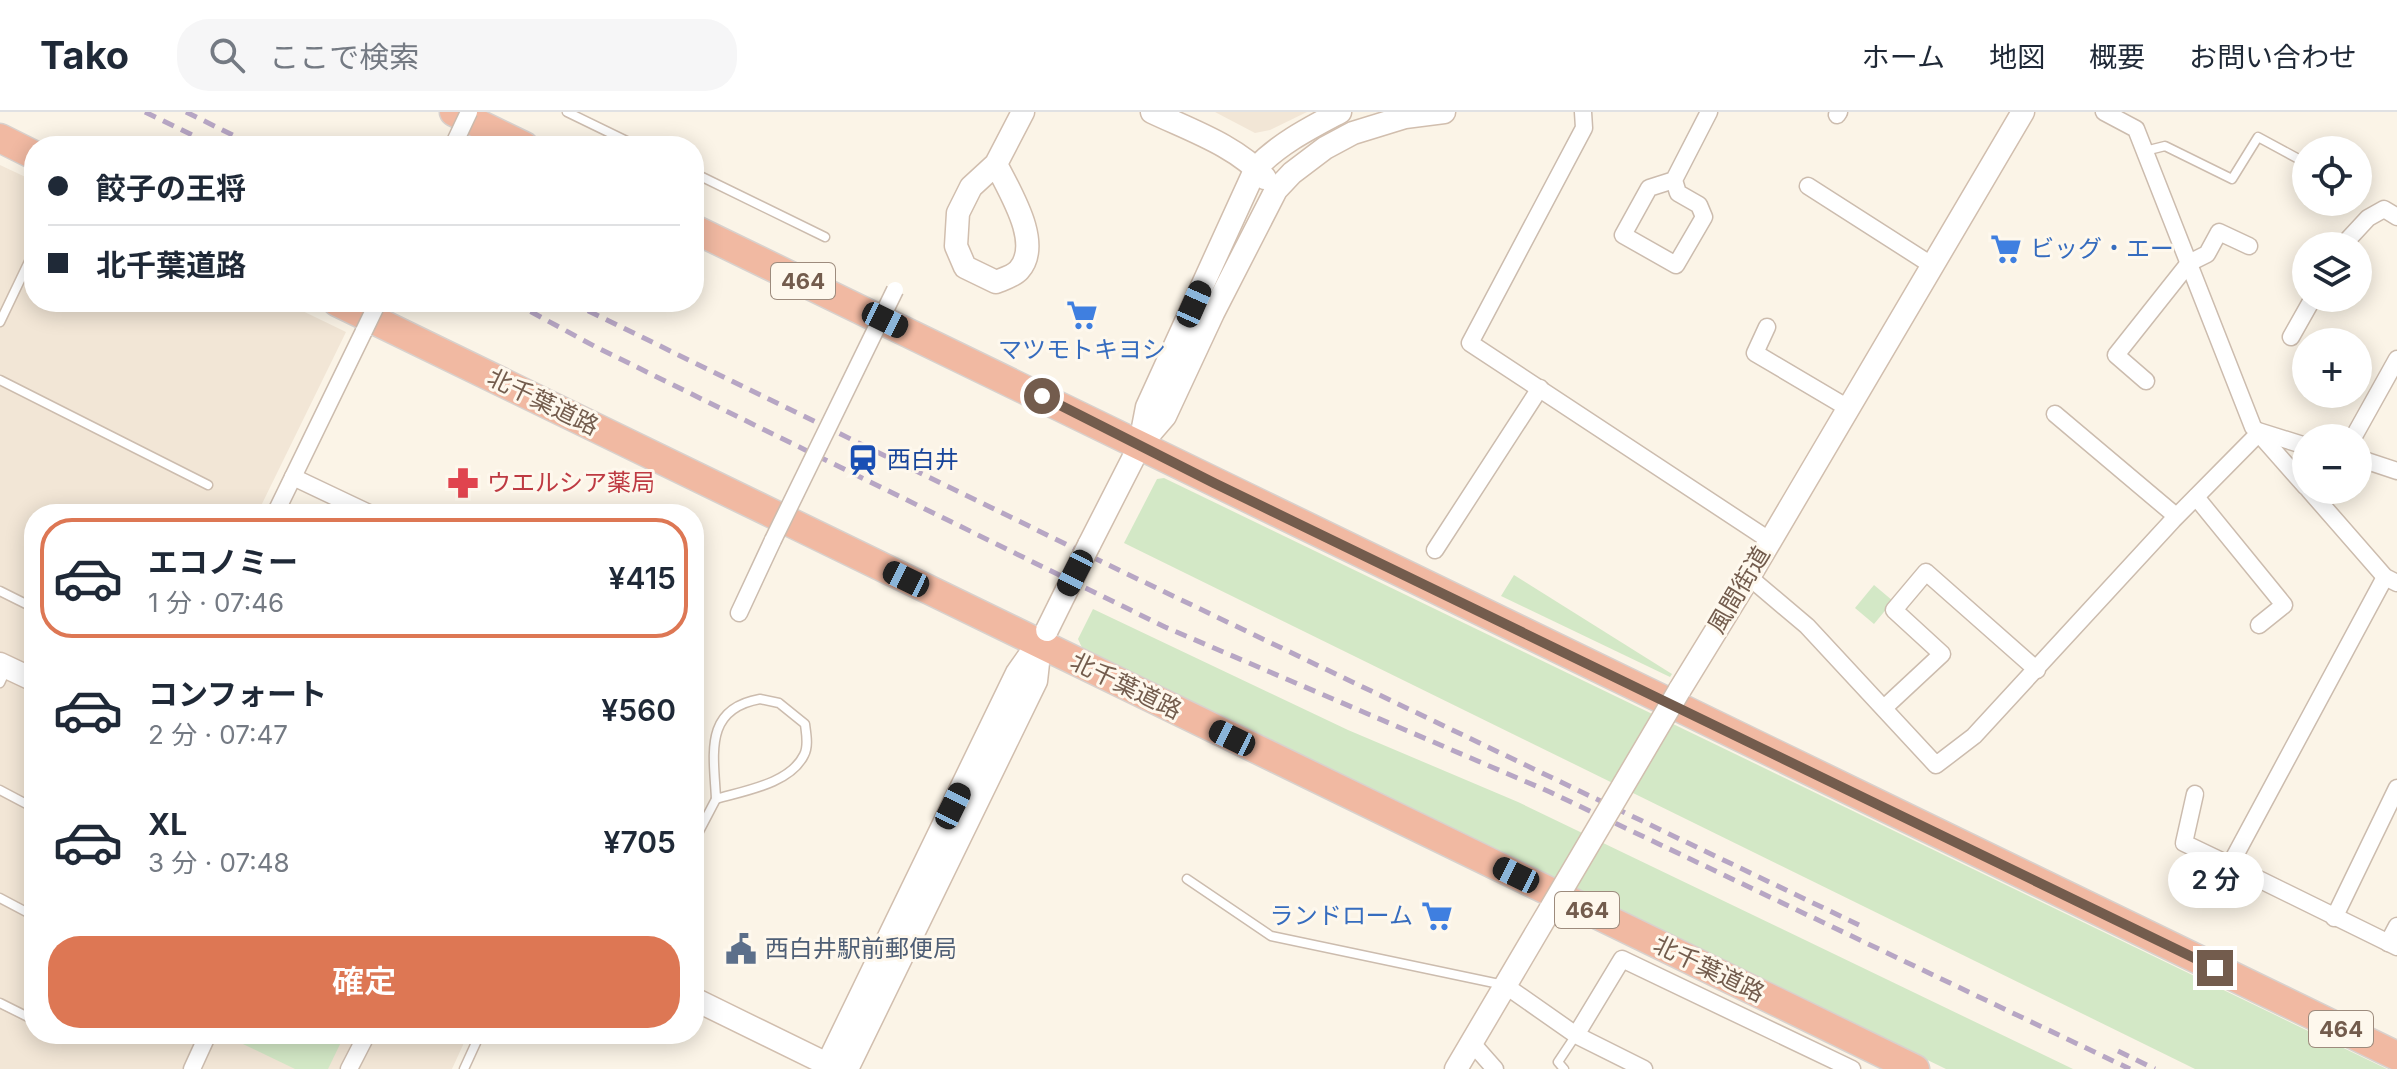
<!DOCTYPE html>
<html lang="ja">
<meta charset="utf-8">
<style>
body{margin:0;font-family:Inter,"Noto Sans JP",sans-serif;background:#f6f6f7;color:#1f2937;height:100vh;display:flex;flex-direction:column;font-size:30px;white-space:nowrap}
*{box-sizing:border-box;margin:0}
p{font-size:26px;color:#747a83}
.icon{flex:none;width:44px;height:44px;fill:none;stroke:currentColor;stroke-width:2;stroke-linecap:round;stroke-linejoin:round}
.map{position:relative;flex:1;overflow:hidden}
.details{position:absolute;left:24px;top:392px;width:680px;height:540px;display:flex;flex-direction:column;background:#fff;border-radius:32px;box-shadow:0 4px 20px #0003}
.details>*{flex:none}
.hud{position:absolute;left:24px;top:24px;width:680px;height:176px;border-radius:32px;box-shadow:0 4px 20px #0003;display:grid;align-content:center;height:176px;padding:0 24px;background:#fff}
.fabs{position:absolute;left:2292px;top:24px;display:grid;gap:16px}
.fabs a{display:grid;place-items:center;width:80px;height:80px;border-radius:50%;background:#fff;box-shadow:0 4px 20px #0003;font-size:40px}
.end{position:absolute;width:36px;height:36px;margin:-18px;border:10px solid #735c4d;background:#fff;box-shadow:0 0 0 4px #fff}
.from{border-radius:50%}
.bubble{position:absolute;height:56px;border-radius:28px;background:#fff;box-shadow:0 4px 20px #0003;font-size:26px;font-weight:600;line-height:56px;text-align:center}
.car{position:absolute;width:24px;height:48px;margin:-24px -12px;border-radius:10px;box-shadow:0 0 6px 2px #0007;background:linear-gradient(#222 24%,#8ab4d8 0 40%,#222 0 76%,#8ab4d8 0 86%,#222 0)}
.hud b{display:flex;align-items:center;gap:28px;height:76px;font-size:30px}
.hud b+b{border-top:2px solid #e0e1e3}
.hud i{width:20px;height:20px;background:#1f2937}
ul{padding:14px 0 0;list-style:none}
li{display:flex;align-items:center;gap:24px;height:120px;margin:0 16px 12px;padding:0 8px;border:4px solid transparent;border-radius:32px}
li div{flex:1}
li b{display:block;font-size:30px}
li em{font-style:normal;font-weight:600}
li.active{border-color:#dd7754}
li>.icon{width:72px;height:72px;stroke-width:1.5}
.button{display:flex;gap:16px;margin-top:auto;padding:16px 24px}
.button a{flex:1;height:92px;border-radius:32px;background:#dd7754;color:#fff;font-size:32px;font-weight:600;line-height:92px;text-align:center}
header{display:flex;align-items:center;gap:48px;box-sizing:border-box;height:112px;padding:0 40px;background:#fff;border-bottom:2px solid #e0e1e3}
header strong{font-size:38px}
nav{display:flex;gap:44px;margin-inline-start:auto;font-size:28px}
.search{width:560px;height:72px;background:#f6f6f7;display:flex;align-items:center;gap:20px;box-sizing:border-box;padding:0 28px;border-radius:32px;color:#747a83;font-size:30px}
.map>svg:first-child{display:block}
.residential{fill:#f2e6d6}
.green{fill:#d3e8c6}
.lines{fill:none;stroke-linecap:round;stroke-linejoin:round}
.lane-casing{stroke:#ccbcae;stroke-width:11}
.street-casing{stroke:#ccbcae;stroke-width:19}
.secondary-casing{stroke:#d1beae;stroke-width:25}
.highway-casing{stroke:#d8d1cd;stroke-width:31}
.lane{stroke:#fff;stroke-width:8}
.street{stroke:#fff;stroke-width:16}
.secondary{stroke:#fff;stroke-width:22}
.highway{stroke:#f1b9a2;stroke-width:28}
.rail{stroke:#b7a6c4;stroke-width:5;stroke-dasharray:12 8;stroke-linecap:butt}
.street-bridge-casing{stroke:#ccbcae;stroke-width:19;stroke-linecap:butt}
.secondary-bridge-casing{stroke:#d1beae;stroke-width:25;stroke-linecap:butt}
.street-bridge{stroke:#fff;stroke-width:16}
.secondary-bridge{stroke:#fff;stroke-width:22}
.route{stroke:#735c4d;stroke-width:10}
.labels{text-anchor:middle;stroke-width:6;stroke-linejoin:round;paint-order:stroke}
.shield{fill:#fef8ed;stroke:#9d8b7d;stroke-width:2}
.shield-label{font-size:22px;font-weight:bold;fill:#735c4d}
.shop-label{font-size:24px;fill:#366cbe;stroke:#fef8ed;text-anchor:start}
.street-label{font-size:24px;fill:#735c4d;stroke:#fef8ed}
.transit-label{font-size:24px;fill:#164399;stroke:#fef8ed;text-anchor:start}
.health-label{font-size:24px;fill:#be3a42;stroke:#fef8ed;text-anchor:start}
.service-label{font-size:24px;fill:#4e5e75;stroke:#fef8ed;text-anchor:start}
</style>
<header>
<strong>Tako</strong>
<div class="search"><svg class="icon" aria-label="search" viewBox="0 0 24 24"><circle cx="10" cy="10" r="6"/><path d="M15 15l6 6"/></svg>ここで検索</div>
<nav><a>ホーム</a><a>地図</a><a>概要</a><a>お問い合わせ</a></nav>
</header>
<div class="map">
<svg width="2397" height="957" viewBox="0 0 2397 957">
<rect width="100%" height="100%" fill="#fbf4e7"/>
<g class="residential">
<polygon points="1215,0 1307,0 1270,18 1255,21"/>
<polygon points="0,53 34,69 34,190 284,190 346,220 257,402 34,402 34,922 468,922 452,957 0,957"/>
</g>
<g class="green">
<polygon points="1164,366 2387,957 2195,957 1124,431 1157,367"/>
<polygon points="1514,463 1672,562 1670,565 1501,484"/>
<polygon points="1874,473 1893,489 1874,512 1855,496"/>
<polygon points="1093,497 1348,618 1518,690 2073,957 1946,957 1084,540 1078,527"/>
<polygon points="222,922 345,922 328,957 295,957"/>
</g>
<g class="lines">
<defs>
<g id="lane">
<polyline points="567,0 637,34"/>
<polyline points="2145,39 2165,34 2232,67 2258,25 2306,51"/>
<polyline points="694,61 825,125"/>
<polyline points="0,210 34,139"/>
<polyline points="0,268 208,373"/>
<polyline points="0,479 34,496"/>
<polyline points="0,571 7,556"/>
<path d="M760,587L779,591L805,612C806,621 809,634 804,643C790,672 743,679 716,687C714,643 703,597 760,587Z"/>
<polyline points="0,678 34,696"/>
<polyline points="694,729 716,687"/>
<polyline points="1187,767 1271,824 1504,873"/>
<polyline points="0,786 34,804"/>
<polyline points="0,891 34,908"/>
<polyline points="464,957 480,922"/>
<polyline points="1564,957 1558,950 1576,923"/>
</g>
<g id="street">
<polyline points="1583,0 1584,16 1470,231 1769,428"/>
<polyline points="2104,0 2136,17 2253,315 2306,375"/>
<polyline points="1837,3 1839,0"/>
<polyline points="1674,68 1678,81 1699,93 1704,105 1676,153 1623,123 1649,76 1674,68 1709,0"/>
<polyline points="1808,74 1933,154"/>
<polyline points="2342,134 2368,106 2384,97 2397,105"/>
<polyline points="1767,215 1755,241 1848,296"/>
<polyline points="2291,225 2313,186"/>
<polyline points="2146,269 2116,243 2189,151 2207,142 2219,120 2249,134"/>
<polyline points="2055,302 2176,404"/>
<polyline points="2258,319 2306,334"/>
<polyline points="2353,326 2397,247"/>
<polyline points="2358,346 2397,359"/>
<polyline points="293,365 371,402"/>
<polyline points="2309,378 2385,465 2397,471"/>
<polyline points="2196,385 2284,493 2259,513"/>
<polyline points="275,402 364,219"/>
<polyline points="1435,438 1540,276"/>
<polyline points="1749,465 1807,514 1936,653 1974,624 2173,408 2259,321"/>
<polyline points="2385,465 2230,753 2397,835"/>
<polyline points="739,501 773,428"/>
<polyline points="1884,596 1942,542 1894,498 1926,460 2037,558"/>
<polyline points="2195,682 2184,731 2230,753"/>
<polyline points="2334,806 2397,676"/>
<polyline points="2388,831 2397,814"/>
<polyline points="1506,874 1576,923 1644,957"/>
<polyline points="1576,923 1622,847 1852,957"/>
<polyline points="1472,931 1495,957"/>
<polyline points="192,957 208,922"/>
<polyline points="349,957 367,922"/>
</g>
<g id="secondary">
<path d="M1152,0C1190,18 1237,34 1265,66"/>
<path d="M996,52C1009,79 1043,131 1019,158C1014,164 1003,167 996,170L965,155L956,134L958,101L971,75L996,52L1023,0"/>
<path d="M1140,331L1147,295L1256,56C1280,31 1310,16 1340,0"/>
<polyline points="1089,433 1140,333 1165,304 1213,201 1276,78 1292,61 1325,36 1353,21 1405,5 1444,0"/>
<polyline points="0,552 34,568"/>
<polyline points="1679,579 1749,465 2023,0"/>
<polyline points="694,887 837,957"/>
<polyline points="825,957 1017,561 1046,520"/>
<polyline points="847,957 1036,569 1040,533"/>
<polyline points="1456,957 1551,796"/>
</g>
<g id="highway">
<polyline points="454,0 524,34"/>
<polyline points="0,26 34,43"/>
<polyline points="694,117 2397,944"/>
<polyline points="337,190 1915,957"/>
</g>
</defs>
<use href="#lane" class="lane-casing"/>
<use href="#street" class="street-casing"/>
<use href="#secondary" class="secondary-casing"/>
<use href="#highway" class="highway-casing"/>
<use href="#lane" class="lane"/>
<use href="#street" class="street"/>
<use href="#secondary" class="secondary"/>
<use href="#highway" class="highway"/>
<g class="rail">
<polyline points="145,0 215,34"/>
<polyline points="186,0 255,34"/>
<polyline points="513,190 594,234 1165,515 1550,680 2130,957"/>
<polyline points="570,190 1121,459 1859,813"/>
<polyline points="2118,939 2155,957"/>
</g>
<defs>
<g id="street-bridge">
<polyline points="453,34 469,0"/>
<polyline points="364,219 378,190"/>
<polyline points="773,428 895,178"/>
</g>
<g id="secondary-bridge">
<polyline points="1047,518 1089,433"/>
<polyline points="1551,796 1679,579"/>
</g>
</defs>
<use href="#street-bridge" class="street-bridge-casing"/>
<use href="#secondary-bridge" class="secondary-bridge-casing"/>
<use href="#street-bridge" class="street-bridge"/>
<use href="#secondary-bridge" class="secondary-bridge"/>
</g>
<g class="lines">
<polyline class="route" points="1042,284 1214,371 2215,856"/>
</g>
<defs>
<symbol id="supermarket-bare" viewBox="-9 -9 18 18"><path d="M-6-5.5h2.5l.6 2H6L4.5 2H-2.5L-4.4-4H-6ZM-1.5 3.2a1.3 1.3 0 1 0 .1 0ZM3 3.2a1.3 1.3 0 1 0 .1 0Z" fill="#3f7fe0" stroke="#fef8ed" stroke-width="2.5" paint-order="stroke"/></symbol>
<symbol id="station-bare" viewBox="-9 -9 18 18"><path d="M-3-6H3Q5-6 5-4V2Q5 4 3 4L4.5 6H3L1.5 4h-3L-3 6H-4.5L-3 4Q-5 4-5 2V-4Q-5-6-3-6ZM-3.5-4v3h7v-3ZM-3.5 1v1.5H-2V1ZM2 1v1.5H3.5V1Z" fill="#1a4fb4" stroke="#fef8ed" stroke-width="2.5" paint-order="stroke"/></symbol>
<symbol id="pharmacy-bare" viewBox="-9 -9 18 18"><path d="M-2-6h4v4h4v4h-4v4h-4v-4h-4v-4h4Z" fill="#e0444e" stroke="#fef8ed" stroke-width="2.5" paint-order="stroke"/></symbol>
<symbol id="civic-bare" viewBox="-9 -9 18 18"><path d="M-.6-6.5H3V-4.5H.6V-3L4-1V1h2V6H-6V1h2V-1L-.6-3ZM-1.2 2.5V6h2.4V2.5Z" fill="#5c6f8a" stroke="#fef8ed" stroke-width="2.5" paint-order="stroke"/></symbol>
</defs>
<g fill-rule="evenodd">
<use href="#supermarket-bare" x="1984" y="115" width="44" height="44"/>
<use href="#supermarket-bare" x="1060" y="181" width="44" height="44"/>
<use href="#station-bare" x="841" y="326" width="44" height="44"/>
<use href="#pharmacy-bare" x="441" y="349" width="44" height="44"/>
<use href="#supermarket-bare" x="1415" y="782" width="44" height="44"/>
<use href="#civic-bare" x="719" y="815" width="44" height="44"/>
</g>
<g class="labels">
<g class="shield">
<rect x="771" y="151" width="64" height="36" rx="6"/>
<rect x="1555" y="780" width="64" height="36" rx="6"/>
<rect x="2309" y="899" width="64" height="36" rx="6"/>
</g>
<g class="shield-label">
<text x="803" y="177">464</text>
<text x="1587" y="806">464</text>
<text x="2341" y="925">464</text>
</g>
<g class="shop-label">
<text x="2030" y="145">ビッグ・エー</text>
<text x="1082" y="246" text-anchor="middle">マツモトキヨシ</text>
<text x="1413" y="812" text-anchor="end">ランドローム</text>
</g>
<g class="street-label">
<text transform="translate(543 290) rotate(26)" y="8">北千葉道路</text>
<text transform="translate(1739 478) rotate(-59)" y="8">風間街道</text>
<text transform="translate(1126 574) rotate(26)" y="8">北千葉道路</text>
<text transform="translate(1709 857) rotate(26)" y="8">北千葉道路</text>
</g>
<g class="transit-label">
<text x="887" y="356">西白井</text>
</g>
<g class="health-label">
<text x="487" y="379">ウエルシア薬局</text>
</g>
<g class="service-label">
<text x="765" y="845">西白井駅前郵便局</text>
</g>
</g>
</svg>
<div class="fabs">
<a><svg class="icon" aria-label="locate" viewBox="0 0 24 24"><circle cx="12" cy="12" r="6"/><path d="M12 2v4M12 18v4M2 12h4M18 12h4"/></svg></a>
<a><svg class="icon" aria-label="layers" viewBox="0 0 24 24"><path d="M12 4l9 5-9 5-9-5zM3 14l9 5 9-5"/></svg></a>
<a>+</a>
<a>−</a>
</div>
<i class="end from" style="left:1042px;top:284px"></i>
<i class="end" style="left:2215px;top:856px"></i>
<div class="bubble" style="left:2168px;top:740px;width:96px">2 分</div>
<i class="car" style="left:1194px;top:192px;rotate:24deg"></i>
<i class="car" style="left:885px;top:208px;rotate:116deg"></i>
<i class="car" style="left:1075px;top:461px;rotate:207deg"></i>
<i class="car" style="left:906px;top:467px;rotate:296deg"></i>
<i class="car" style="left:1232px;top:626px;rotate:296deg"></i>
<i class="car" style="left:953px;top:694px;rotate:26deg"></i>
<i class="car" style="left:1516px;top:763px;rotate:296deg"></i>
<div class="hud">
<b><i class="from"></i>餃子の王将</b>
<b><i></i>北千葉道路</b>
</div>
<section class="details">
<ul>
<li class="active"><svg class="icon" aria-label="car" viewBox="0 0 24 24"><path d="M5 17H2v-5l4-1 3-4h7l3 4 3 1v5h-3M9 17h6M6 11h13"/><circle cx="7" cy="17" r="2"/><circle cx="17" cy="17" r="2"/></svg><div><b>エコノミー</b><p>1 分 · 07:46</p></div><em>¥415</em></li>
<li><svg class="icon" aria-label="car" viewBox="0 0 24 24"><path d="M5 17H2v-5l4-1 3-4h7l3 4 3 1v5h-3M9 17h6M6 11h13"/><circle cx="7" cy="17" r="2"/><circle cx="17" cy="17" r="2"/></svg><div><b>コンフォート</b><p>2 分 · 07:47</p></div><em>¥560</em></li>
<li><svg class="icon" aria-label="car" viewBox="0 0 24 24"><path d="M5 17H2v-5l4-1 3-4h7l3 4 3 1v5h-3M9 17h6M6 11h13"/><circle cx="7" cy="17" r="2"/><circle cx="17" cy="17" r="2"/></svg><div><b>XL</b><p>3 分 · 07:48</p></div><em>¥705</em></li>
</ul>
<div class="button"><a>確定</a></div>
</section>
</div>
